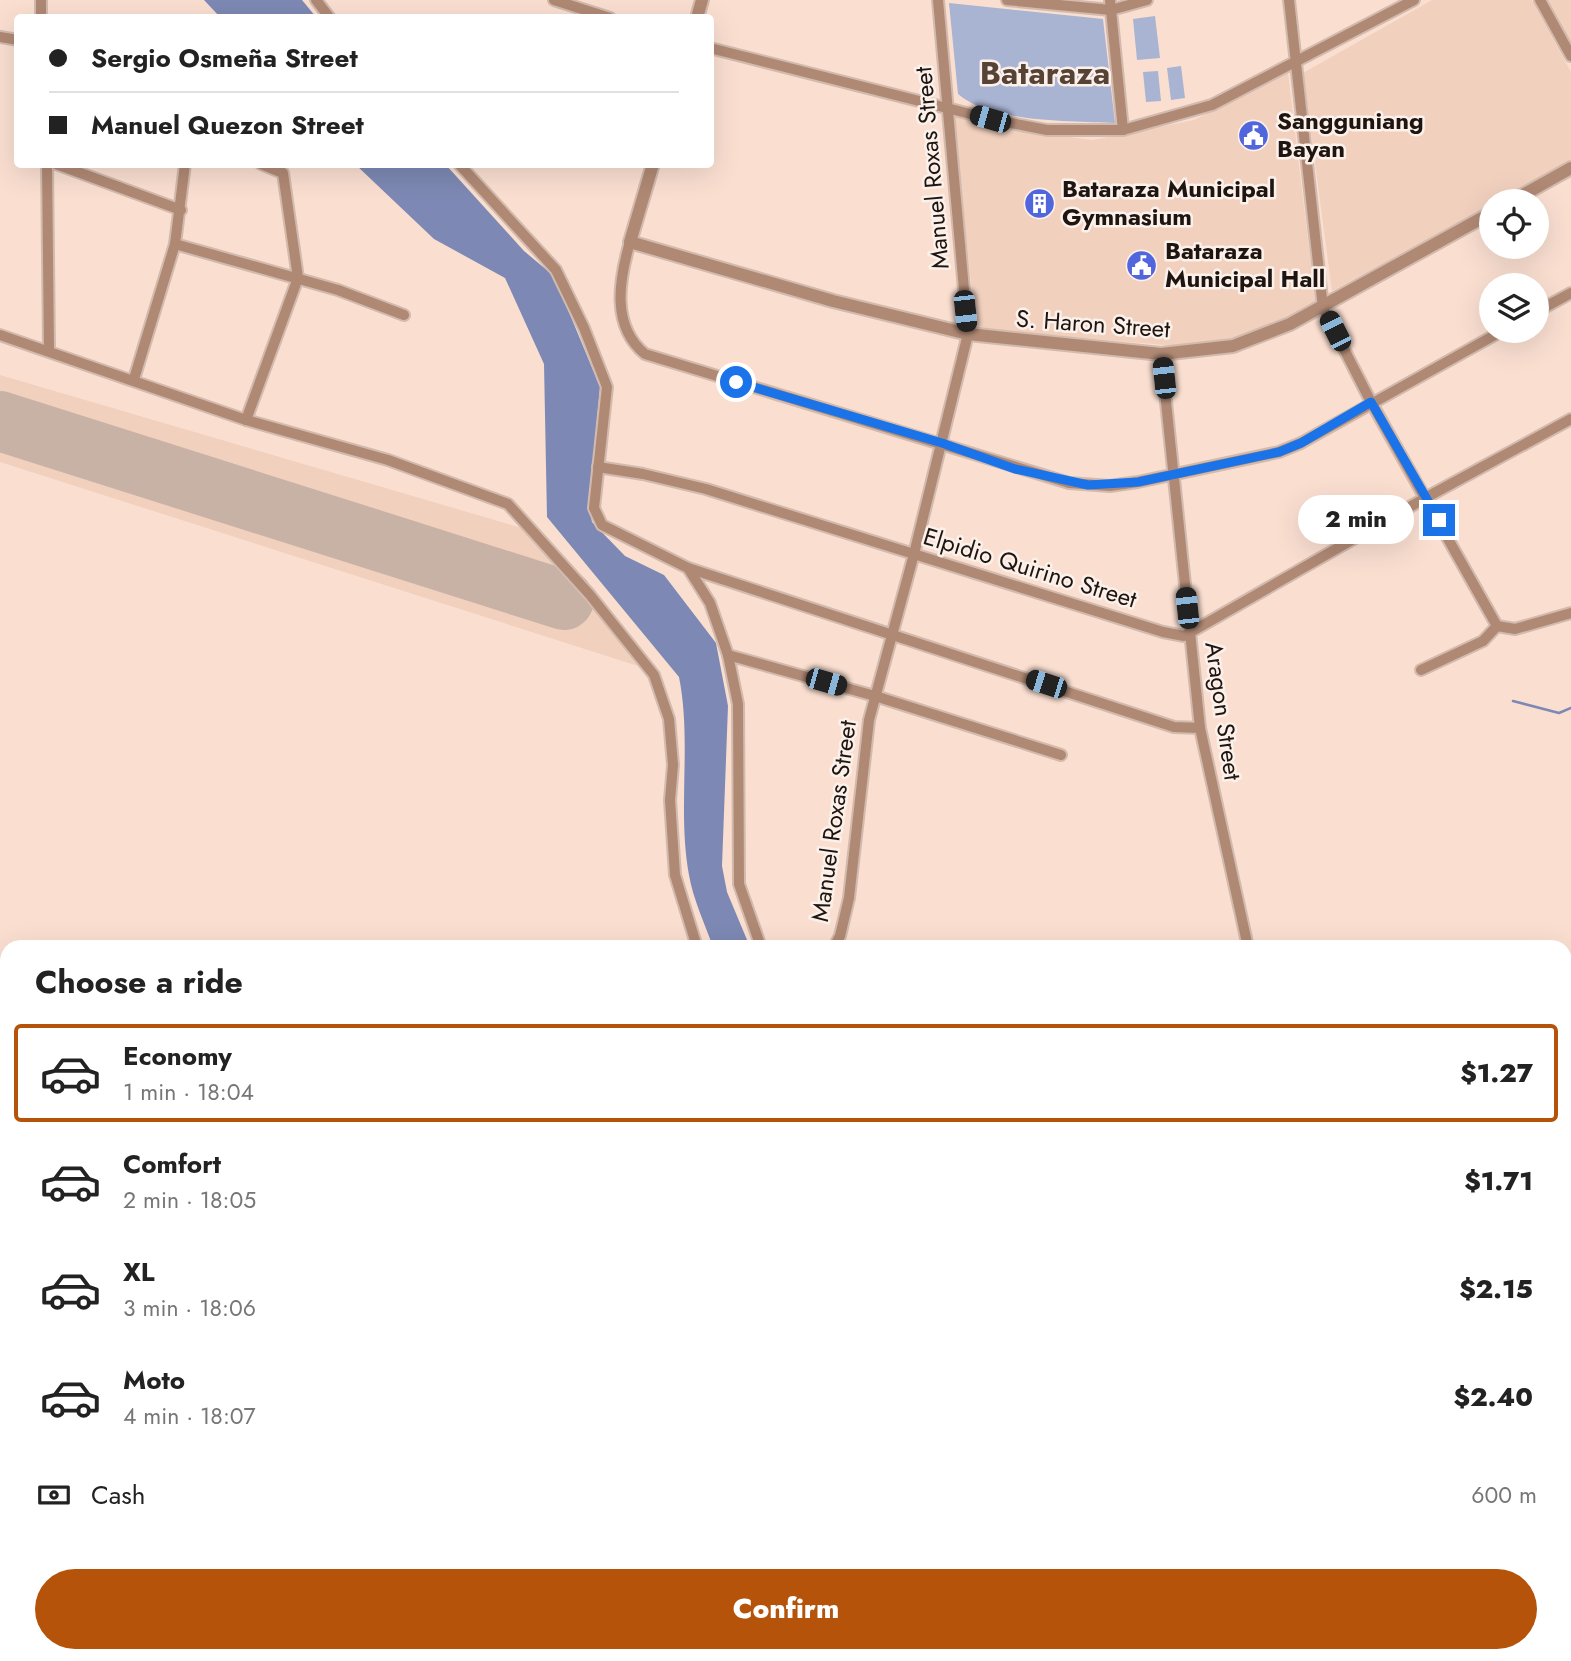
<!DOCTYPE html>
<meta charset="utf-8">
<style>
body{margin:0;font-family:Jost,sans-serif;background:#f2f2f2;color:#222;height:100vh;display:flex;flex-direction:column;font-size:26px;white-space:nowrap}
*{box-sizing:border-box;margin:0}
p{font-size:23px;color:#767676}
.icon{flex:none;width:38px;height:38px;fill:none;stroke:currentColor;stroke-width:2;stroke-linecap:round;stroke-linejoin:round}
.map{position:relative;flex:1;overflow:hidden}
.sheet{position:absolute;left:0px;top:940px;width:1572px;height:723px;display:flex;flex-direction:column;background:#fff;border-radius:21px 21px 0 0;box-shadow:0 7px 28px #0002}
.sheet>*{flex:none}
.guide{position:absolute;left:14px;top:14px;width:700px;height:154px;border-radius:7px;box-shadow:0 7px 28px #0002;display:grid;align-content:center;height:154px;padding:0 35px;background:#fff}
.buttons{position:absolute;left:1479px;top:189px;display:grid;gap:14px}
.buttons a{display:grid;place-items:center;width:70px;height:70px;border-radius:50%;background:#fff;box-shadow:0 7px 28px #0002;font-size:35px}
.end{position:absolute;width:32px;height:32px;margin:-16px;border:9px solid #1a73e8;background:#fff;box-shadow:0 0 0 4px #fff}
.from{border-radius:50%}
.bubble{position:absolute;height:49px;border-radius:24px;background:#fff;box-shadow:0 7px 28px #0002;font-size:23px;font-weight:800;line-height:49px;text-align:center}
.car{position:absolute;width:21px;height:42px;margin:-21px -10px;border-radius:9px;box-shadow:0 0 5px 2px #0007;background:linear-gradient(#222 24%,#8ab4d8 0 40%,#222 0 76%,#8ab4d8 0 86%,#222 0)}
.guide b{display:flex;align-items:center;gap:24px;height:66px;font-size:26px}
.guide b+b{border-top:2px solid #e0e0e0}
.guide i{width:18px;height:18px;background:#222}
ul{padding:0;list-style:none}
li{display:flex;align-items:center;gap:21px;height:98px;margin:0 14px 10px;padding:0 21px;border:4px solid transparent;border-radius:7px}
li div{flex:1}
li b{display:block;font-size:26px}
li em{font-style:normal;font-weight:800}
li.active{border-color:#b45309}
li>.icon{width:63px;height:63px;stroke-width:1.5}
h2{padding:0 35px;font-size:32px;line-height:84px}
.pay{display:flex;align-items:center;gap:18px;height:77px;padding:0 35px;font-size:26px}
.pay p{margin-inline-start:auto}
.cta{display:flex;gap:14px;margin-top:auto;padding:14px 35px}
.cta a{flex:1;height:80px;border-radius:42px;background:#b45309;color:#fff;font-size:28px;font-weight:800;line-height:80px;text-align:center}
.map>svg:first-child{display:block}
.built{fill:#f1d0be}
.green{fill:#a9b3d2}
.water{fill:#7d89b4}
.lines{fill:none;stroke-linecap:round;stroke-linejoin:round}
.stream{stroke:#7d89b4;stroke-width:2.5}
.river{stroke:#7d89b4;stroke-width:16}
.runway{stroke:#c8b1a5;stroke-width:60}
.minor-casing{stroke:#d2bbae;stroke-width:14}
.tertiary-casing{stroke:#d2bbae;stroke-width:16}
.minor{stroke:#b08974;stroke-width:10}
.tertiary{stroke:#b08974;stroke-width:12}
.route{stroke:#1a73e8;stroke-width:9}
.labels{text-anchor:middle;stroke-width:5;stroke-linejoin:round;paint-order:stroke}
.poi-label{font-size:24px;font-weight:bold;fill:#1e1510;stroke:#fbf0ea;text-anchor:start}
.street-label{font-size:24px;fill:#1e1510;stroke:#fbf0ea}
.district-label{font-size:32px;font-weight:bold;fill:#574236;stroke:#fbf0ea}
</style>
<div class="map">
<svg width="1571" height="1661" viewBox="0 0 1571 1661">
<rect width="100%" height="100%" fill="#fadfd1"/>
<g class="built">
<polygon points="1432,0 1532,0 1571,72 1571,162 1498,201 1491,201 1491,205 1332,291 1303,73"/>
<polygon points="1547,0 1571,0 1571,45"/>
<polygon points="1288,73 1316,306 1235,340 1177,346 976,329 953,114 992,127 1093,140 1194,120"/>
<polygon points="0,375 522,528 581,594 638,666 0,462"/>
</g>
<g class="green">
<path d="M949,3L1103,19L1115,123C1072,121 991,123 958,94Z"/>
<polygon points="1155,16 1160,58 1137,60 1133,19"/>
<polygon points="1181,66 1185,98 1171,100 1167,68"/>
<polygon points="1158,71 1161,101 1146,102 1143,72"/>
</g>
<g class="water">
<polygon points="204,0 302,0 316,17 220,17"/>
<path d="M356,165H446L524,251L554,276L600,387L589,505L592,522L625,556L664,575L716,643L728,706L722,866L727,892L750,947H713C705,924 693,899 689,875C677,810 692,742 679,677L547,517L544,364L505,278L434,239Z"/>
<path d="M1564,1406C1571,1424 1569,1451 1565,1472Z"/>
<path d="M1565,1495C1571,1522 1571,1580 1565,1608Z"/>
<polygon points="1511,1656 1547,1656 1545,1661 1511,1661"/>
</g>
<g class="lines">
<polyline class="stream" points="1513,701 1559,713 1571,708"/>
<g class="river">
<polyline points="991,1656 992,1661"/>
<polyline points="1190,1661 1191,1656"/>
</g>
<polyline class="runway" points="0,421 564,600"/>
<defs>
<g id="minor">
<polyline points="41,0 41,18"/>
<polyline points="316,0 330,18"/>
<polyline points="554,0 610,18"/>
<polyline points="1007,0 1111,10 1147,0"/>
<polyline points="1110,0 1123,130"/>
<polyline points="1289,0 1323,308 1371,402 1497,626"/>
<polyline points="1540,0 1571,56"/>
<polyline points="0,37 18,40"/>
<polyline points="710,48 990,119 1047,130 1123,130 1212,105 1414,0"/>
<polyline points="47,164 49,350"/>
<polyline points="56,164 181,210"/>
<polyline points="459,164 556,270 584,328 607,387 594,508 602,525 688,568 710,603 728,655 738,704 739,884 761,947"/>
<path d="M630,242C619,280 611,326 645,354L1069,483L1110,486L1138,482L1279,452L1301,443L1502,331"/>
<polyline points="175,244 338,290 404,315"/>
<polyline points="1536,312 1571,293"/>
<polyline points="0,335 246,420 388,460 508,504 590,595 654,675 669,719 673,765 670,800 675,875 697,947"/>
<polyline points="1161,354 1200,728 1248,947"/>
<polyline points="134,379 175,244 185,164"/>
<polyline points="246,420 298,278 283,173 261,164"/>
<polyline points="598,467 643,474 706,489 1163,632 1184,636 1427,497 1571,419"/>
<polyline points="688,568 1174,727 1200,728"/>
<polyline points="1497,626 1515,629 1571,613"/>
<polyline points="728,655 875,696 1061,755"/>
<polyline points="1421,670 1483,641 1497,626"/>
<polyline points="834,947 840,936 849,898 869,720 914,554 968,334 938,0"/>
<polyline points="392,1661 398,1656"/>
</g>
<g id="tertiary">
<polyline points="697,18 702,0"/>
<polyline points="653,164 630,242 833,301 968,334 1161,354 1233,346 1290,324 1491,213"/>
<polyline points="1512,201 1571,168"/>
</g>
</defs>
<use href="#minor" class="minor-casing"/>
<use href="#tertiary" class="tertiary-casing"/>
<use href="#minor" class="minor"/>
<use href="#tertiary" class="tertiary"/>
</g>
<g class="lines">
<polyline class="route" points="736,382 942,443 1015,469 1088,485 1138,482 1279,452 1301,443 1371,402 1439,520"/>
</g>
<defs>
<symbol id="civic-disc" viewBox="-11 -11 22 22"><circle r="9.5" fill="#5166dc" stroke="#fbf0ea"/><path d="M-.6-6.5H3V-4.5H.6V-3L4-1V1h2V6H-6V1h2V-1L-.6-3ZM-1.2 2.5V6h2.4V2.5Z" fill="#fff"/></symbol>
<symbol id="building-disc" viewBox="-11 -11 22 22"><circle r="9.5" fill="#5166dc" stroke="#fbf0ea"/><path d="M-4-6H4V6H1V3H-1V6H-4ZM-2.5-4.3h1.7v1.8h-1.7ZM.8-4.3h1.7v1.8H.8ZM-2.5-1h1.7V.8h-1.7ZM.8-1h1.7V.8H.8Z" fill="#fff"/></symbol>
</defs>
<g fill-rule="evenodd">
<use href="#civic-disc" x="1236" y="118" width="35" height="35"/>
<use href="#building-disc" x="1022" y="186" width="35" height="35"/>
<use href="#civic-disc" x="1124" y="248" width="35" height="35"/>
</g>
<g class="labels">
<g class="poi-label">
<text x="1277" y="129">Sangguniang<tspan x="1277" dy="28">Bayan</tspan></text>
<text x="1062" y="197">Bataraza Municipal<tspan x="1062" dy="28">Gymnasium</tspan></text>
<text x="1165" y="259">Bataraza<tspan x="1165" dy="28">Municipal Hall</tspan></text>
</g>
<g class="street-label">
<text transform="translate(932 168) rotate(-95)" y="8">Manuel Roxas Street</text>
<text transform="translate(1093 324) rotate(4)" y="8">S. Haron Street</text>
<text transform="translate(1030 568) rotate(17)" y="8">Elpidio Quirino Street</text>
<text transform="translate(1223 711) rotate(82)" y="8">Aragon Street</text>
<text transform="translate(834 821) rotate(-82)" y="8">Manuel Roxas Street</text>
</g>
<g class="district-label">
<text x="1045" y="84">Bataraza</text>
</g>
</g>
</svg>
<div class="buttons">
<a><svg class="icon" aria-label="locate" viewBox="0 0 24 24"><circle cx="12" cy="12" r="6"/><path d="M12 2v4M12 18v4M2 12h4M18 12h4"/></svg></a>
<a><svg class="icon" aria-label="layers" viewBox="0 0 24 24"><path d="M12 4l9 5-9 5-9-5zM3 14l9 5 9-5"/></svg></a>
</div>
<i class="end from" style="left:736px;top:382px"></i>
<i class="end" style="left:1439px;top:520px"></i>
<div class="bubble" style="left:1298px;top:495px;width:116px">2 min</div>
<i class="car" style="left:990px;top:119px;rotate:286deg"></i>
<i class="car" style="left:965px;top:311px;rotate:174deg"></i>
<i class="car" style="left:1335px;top:331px;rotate:333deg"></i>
<i class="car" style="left:1164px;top:378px;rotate:354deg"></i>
<i class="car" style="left:1187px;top:608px;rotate:354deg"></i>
<i class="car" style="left:826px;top:682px;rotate:106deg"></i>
<i class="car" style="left:1046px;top:684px;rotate:288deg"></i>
<div class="guide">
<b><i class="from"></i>Sergio Osmeña Street</b>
<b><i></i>Manuel Quezon Street</b>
</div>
<section class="sheet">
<h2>Choose a ride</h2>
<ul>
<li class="active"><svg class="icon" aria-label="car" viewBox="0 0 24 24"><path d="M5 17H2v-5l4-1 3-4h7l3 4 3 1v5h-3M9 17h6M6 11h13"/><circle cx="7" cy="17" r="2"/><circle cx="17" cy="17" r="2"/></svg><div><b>Economy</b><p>1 min · 18:04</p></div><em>$1.27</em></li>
<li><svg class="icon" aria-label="car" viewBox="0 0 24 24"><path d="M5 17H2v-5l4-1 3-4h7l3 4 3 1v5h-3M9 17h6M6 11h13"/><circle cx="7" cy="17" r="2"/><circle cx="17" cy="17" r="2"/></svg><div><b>Comfort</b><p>2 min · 18:05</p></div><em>$1.71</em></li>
<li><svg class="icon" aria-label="car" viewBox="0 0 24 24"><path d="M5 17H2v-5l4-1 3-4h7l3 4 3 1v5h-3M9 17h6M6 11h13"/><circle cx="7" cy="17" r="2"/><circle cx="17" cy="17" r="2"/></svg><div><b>XL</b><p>3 min · 18:06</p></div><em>$2.15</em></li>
<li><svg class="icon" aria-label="car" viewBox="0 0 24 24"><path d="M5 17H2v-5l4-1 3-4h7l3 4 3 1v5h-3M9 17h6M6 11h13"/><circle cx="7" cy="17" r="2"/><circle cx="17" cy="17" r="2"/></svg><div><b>Moto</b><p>4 min · 18:07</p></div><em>$2.40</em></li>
</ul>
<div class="pay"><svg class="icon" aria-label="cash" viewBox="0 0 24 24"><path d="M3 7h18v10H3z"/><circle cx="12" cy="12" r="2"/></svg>Cash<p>600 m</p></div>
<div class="cta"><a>Confirm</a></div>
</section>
</div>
